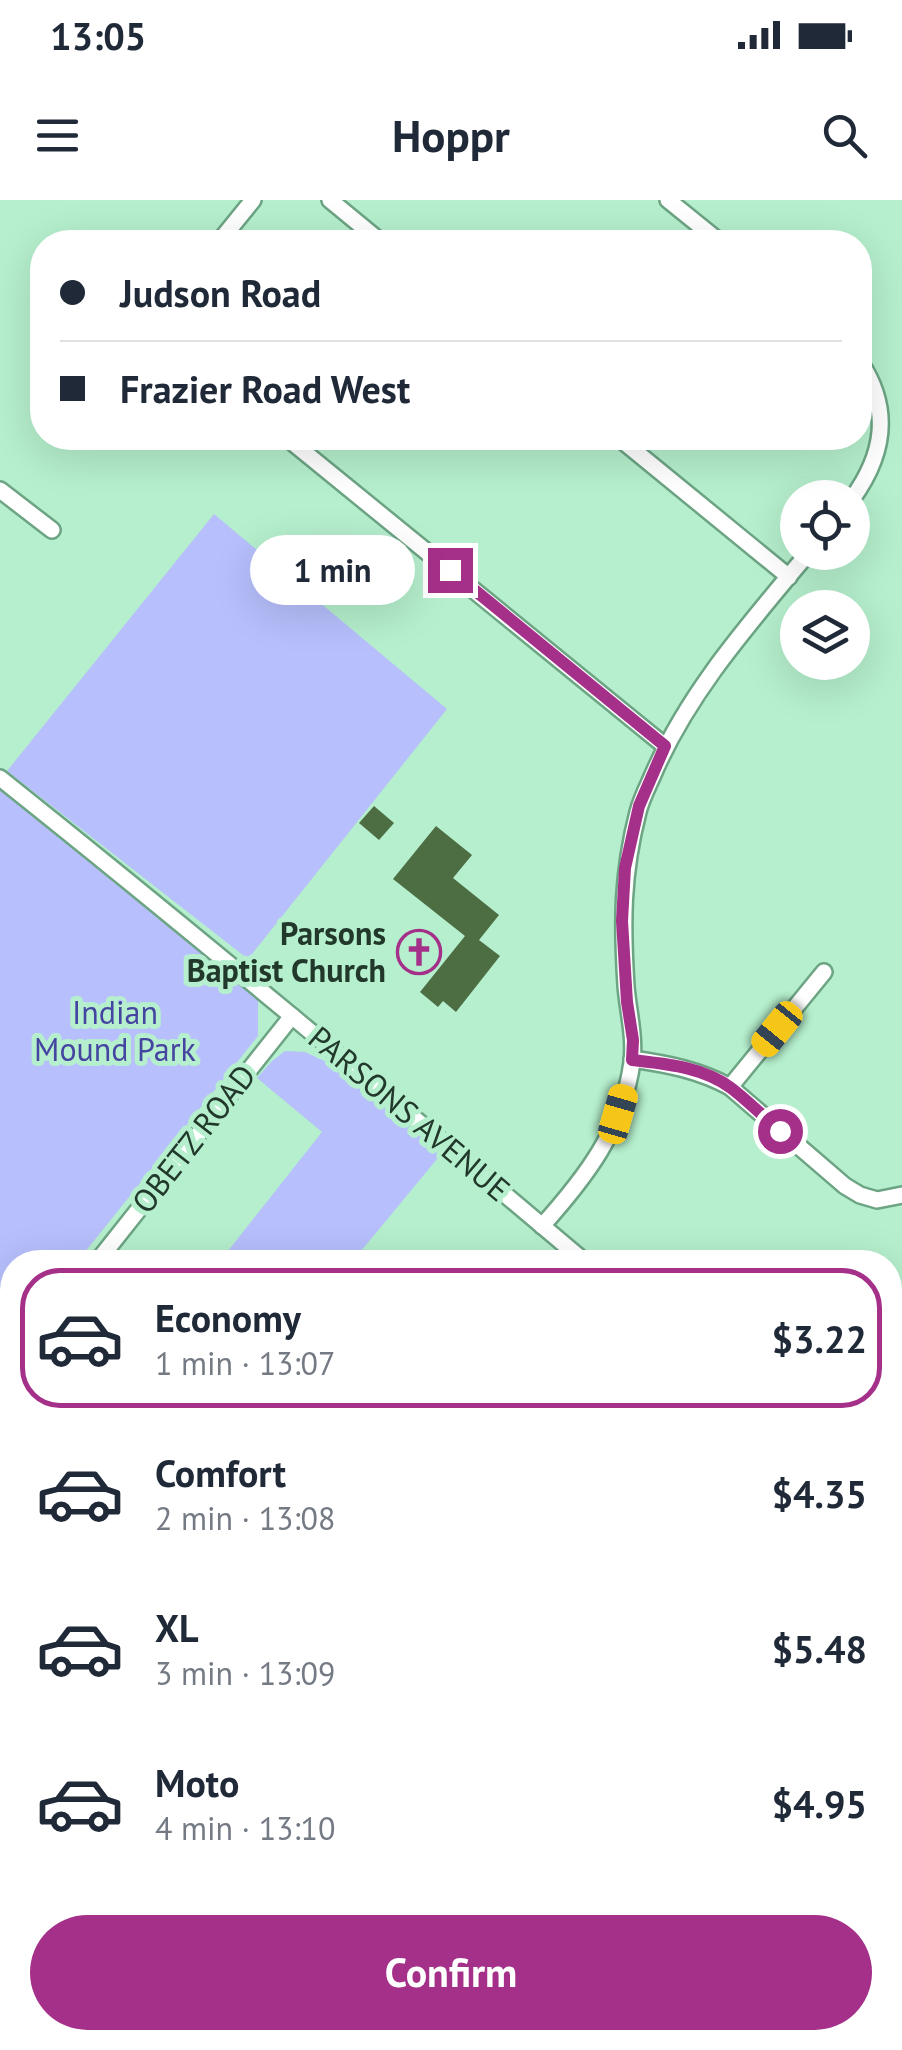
<!DOCTYPE html>
<meta charset="utf-8">
<style>
body{margin:0;font-family:"PT Sans",sans-serif;background:#f6f6f7;color:#1f2937;height:100vh;display:flex;flex-direction:column;font-size:38px;white-space:nowrap}
*{box-sizing:border-box;margin:0}
p{font-size:32px;color:#747a83}
.icon{flex:none;width:55px;height:55px;fill:none;stroke:currentColor;stroke-width:2;stroke-linecap:round;stroke-linejoin:round}
.map{position:relative;flex:1;overflow:hidden}
.side{position:absolute;left:0px;top:1050px;width:902px;height:800px;display:flex;flex-direction:column;background:#fff;border-radius:40px 40px 0 0;box-shadow:0 10px 40px #0002}
.side>*{flex:none}
.guide{position:absolute;left:30px;top:30px;width:842px;height:220px;border-radius:40px;box-shadow:0 10px 40px #0002;display:grid;align-content:center;height:220px;padding:0 30px;background:#fff}
.fabs{position:absolute;left:780px;top:280px;display:grid;gap:20px}
.fabs a{display:grid;place-items:center;width:90px;height:90px;border-radius:50%;background:#fff;box-shadow:0 10px 40px #0002;font-size:50px}
.end{position:absolute;width:45px;height:45px;margin:-22px;border:12px solid #a53089;background:#fff;box-shadow:0 0 0 5px #fff}
.from{border-radius:50%}
.bubble{position:absolute;height:70px;border-radius:35px;background:#fff;box-shadow:0 10px 40px #0002;font-size:32px;font-weight:600;line-height:70px;text-align:center}
.car{position:absolute;width:30px;height:60px;margin:-30px -15px;border-radius:12px;box-shadow:0 0 8px 2px #0007;background:linear-gradient(#f5c518 24%,#345 0 40%,#f5c518 0 76%,#345 0 86%,#f5c518 0)}
.guide b{display:flex;align-items:center;gap:35px;height:95px;font-size:38px}
.guide b+b{border-top:2px solid #e0e1e3}
.guide i{width:25px;height:25px;background:#1f2937}
ul{padding:18px 0 0;list-style:none}
li{display:flex;align-items:center;gap:30px;height:140px;margin:0 20px 15px;padding:0 10px;border:5px solid transparent;border-radius:40px}
li div{flex:1}
li b{display:block;font-size:38px}
li em{font-style:normal;font-weight:600}
li.current{border-color:#a53089}
li>.icon{width:90px;height:90px;stroke-width:1.5}
.button{display:flex;gap:20px;margin-top:auto;padding:20px 30px}
.button a{flex:1;height:115px;border-radius:60px;background:#a53089;color:#fff;font-size:40px;font-weight:600;line-height:115px;text-align:center}
.status{display:flex;justify-content:space-between;align-items:center;height:70px;padding:0 50px;background:#fff;direction:ltr}
.status svg{height:28px;fill:currentColor}
header{display:flex;justify-content:space-between;align-items:center;height:130px;padding:0 30px;background:#fff;font-size:45px;font-weight:600}
.map>svg:first-child{display:block}
.green{fill:#b7bffc}
.building{fill:#4d6d43}
.lines{fill:none;stroke-linecap:round;stroke-linejoin:round}
.minor-casing{stroke:#6ca484;stroke-width:20}
.minor{stroke:#fff;stroke-width:15}
.route{stroke:#a53089;stroke-width:12}
.labels{text-anchor:middle;stroke-width:10;stroke-linejoin:round;paint-order:stroke}
.poi-label{font-size:32px;font-weight:bold;fill:#21382b;stroke:#b5efcd;text-anchor:end}
.park-label{font-size:32px;fill:#4544a1;stroke:#b5efcd}
.street-label{font-size:32px;fill:#21382b;stroke:#b5efcd}
</style>
<div class="status"><b>13:05</b><svg viewBox="0 0 49 12"><path d="M0 12V9h3v3zM5 12V6h3v6zM10 12V3h3v9zM15 12V0h3v12zM26 1h20v11H26zM47 4h2v5h-2z"/></svg></div>
<header><svg class="icon" aria-label="menu" viewBox="0 0 24 24"><path d="M4 6h16M4 12h16M4 18h16"/></svg>Hoppr<svg class="icon" aria-label="search" viewBox="0 0 24 24"><circle cx="10" cy="10" r="6"/><path d="M15 15l6 6"/></svg></header>
<div class="map">
<svg width="902" height="1850" viewBox="0 0 902 1850">
<rect width="100%" height="100%" fill="#b5efcd"/>
<g class="green">
<polygon points="214,314 447,509 248,759 7,571"/>
<polygon points="0,590 258,799 258,836 77,1062 12,1062 12,1144 0,1160"/>
<polygon points="285,851 305,852 342,869 442,953 352,1062 220,1061 322,932 257,878 272,861"/>
<polygon points="902,1153 902,1307 890,1303 890,1167"/>
<polygon points="890,1326 902,1336 902,1373 890,1362"/>
<polygon points="0,1459 12,1469 12,1800 0,1790"/>
<polygon points="46,1838 348,1838 337,1850 37,1850"/>
</g>
<g class="building">
<polygon points="374,606 394,623 379,640 359,623"/>
<polygon points="436,626 472,655 453,678 499,715 479,740 500,756 456,812 443,801 438,807 420,792 465,736 393,679"/>
</g>
<g class="lines">
<defs>
<g id="minor">
<polyline points="330,0 381,42"/>
<polyline points="668,0 720,42"/>
<polyline points="219,42 253,0"/>
<polyline points="287,238 665,546"/>
<polyline points="619,238 789,377"/>
<polyline points="0,290 52,330"/>
<path d="M852,299C884,255 892,210 860,162"/>
<path d="M0,578C198,736 392,899 585,1062"/>
<path d="M632,859C667,864 699,870 730,887L845,986L860,995L877,1000L902,995"/>
<polyline points="730,887 824,772"/>
<path d="M542,1026C586,977 623,929 632,862C635,836 628,811 626,786C622,723 622,674 638,612C641,600 647,588 652,577C688,492 750,423 809,352"/>
<polyline points="97,1062 292,816"/>
<polyline points="0,1186 12,1171"/>
<polyline points="890,1316 902,1326"/>
<polyline points="890,1483 902,1493"/>
<polyline points="528,1838 532,1850"/>
<polyline points="772,1838 787,1850"/>
<polyline points="449,1841 485,1838"/>
</g>
</defs>
<use href="#minor" class="minor-casing"/>
<use href="#minor" class="minor"/>
</g>
<g class="lines">
<path class="route" d="M450,370L665,546L639,606L625,668L622,721L627,802L633,840L632,860C666,864 703,867 731,888C748,901 764,917 780,931"/>
</g>
<defs>
<symbol id="church-ring" viewBox="-11 -11 22 22"><circle r="9.5" fill="#b5efcd" stroke="#a53089" stroke-width="1.5"/><path d="M-1.2-6h2.4v3.5h3.3v2.4h-3.3V6h-2.4V-.1h-3.3v-2.4h3.3Z" fill="#a53089"/></symbol>
</defs>
<g fill-rule="evenodd">
<use href="#church-ring" x="394" y="727" width="50" height="50"/>
</g>
<g class="labels">
<g class="poi-label">
<text x="386" y="745">Parsons<tspan x="386" dy="37">Baptist Church</tspan></text>
</g>
<g class="park-label">
<text x="115" y="824">Indian<tspan x="115" dy="37">Mound Park</tspan></text>
</g>
<g class="street-label">
<text transform="translate(409 914) rotate(40)" y="11">PARSONS AVENUE</text>
<text transform="translate(194 939) rotate(-52)" y="11">OBETZ ROAD</text>
</g>
</g>
</svg>
<div class="fabs">
<a><svg class="icon" aria-label="locate" viewBox="0 0 24 24"><circle cx="12" cy="12" r="6"/><path d="M12 2v4M12 18v4M2 12h4M18 12h4"/></svg></a>
<a><svg class="icon" aria-label="layers" viewBox="0 0 24 24"><path d="M12 4l9 5-9 5-9-5zM3 14l9 5 9-5"/></svg></a>
</div>
<i class="end from" style="left:780px;top:931px"></i>
<i class="end" style="left:450px;top:370px"></i>
<div class="bubble" style="left:250px;top:335px;width:165px">1 min</div>
<i class="car" style="left:777px;top:829px;rotate:219deg"></i>
<i class="car" style="left:618px;top:914px;rotate:16deg"></i>
<div class="guide">
<b><i class="from"></i>Judson Road</b>
<b><i></i>Frazier Road West</b>
</div>
<section class="side">
<ul>
<li class="current"><svg class="icon" aria-label="car" viewBox="0 0 24 24"><path d="M5 17H2v-5l4-1 3-4h7l3 4 3 1v5h-3M9 17h6M6 11h13"/><circle cx="7" cy="17" r="2"/><circle cx="17" cy="17" r="2"/></svg><div><b>Economy</b><p>1 min · 13:07</p></div><em>$3.22</em></li>
<li><svg class="icon" aria-label="car" viewBox="0 0 24 24"><path d="M5 17H2v-5l4-1 3-4h7l3 4 3 1v5h-3M9 17h6M6 11h13"/><circle cx="7" cy="17" r="2"/><circle cx="17" cy="17" r="2"/></svg><div><b>Comfort</b><p>2 min · 13:08</p></div><em>$4.35</em></li>
<li><svg class="icon" aria-label="car" viewBox="0 0 24 24"><path d="M5 17H2v-5l4-1 3-4h7l3 4 3 1v5h-3M9 17h6M6 11h13"/><circle cx="7" cy="17" r="2"/><circle cx="17" cy="17" r="2"/></svg><div><b>XL</b><p>3 min · 13:09</p></div><em>$5.48</em></li>
<li><svg class="icon" aria-label="car" viewBox="0 0 24 24"><path d="M5 17H2v-5l4-1 3-4h7l3 4 3 1v5h-3M9 17h6M6 11h13"/><circle cx="7" cy="17" r="2"/><circle cx="17" cy="17" r="2"/></svg><div><b>Moto</b><p>4 min · 13:10</p></div><em>$4.95</em></li>
</ul>
<div class="button"><a>Confirm</a></div>
</section>
</div>
